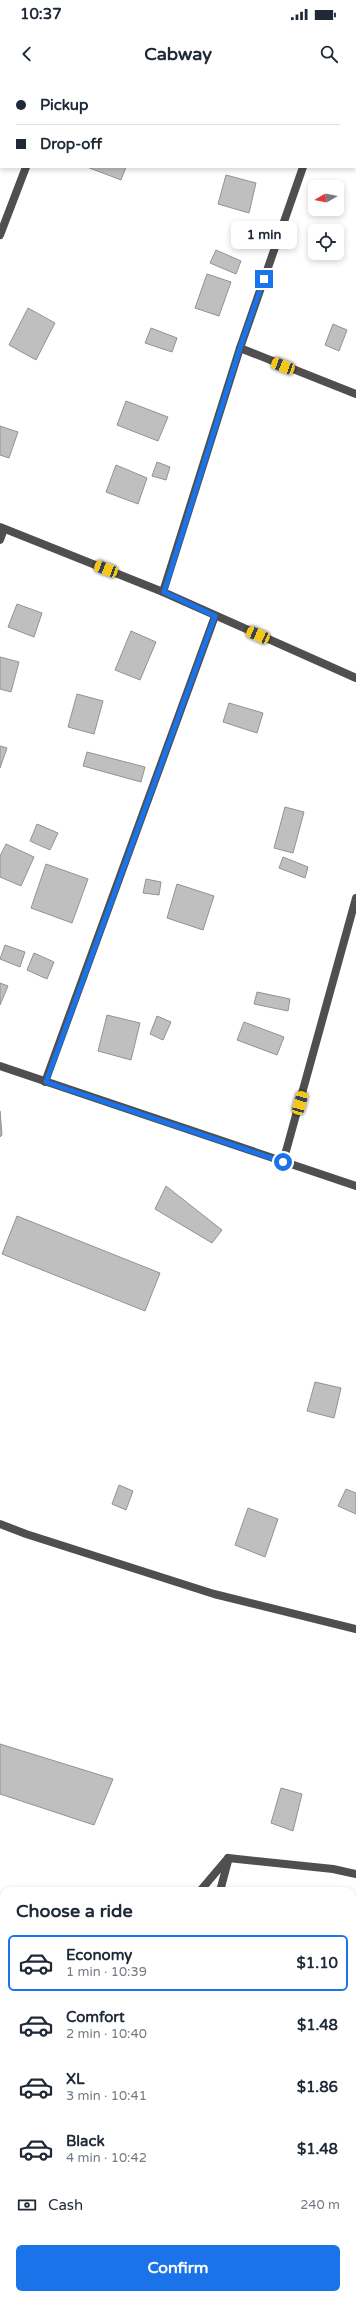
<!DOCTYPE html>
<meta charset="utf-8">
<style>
body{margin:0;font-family:"Varela Round",sans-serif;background:#f6f6f7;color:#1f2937;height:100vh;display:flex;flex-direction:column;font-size:15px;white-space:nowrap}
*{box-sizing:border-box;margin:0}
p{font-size:13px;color:#747a83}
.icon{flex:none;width:22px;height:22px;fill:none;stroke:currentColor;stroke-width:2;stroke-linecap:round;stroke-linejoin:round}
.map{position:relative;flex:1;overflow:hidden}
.drawer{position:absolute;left:0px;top:1807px;width:356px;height:412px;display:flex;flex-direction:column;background:#fff;border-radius:12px 12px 0 0;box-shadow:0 2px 6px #0003}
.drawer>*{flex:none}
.banner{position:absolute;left:0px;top:0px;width:356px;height:88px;box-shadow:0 2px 6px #0003;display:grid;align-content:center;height:88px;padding:0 16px;background:#fff}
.needle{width:26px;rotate:261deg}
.controls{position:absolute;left:308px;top:100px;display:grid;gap:8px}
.controls a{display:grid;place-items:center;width:36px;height:36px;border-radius:6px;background:#fff;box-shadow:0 2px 6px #0003;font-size:20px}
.end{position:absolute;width:18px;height:18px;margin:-9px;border:5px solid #1a73e8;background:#fff;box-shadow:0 0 0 2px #fff}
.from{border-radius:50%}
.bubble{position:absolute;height:28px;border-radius:6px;background:#fff;box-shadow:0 2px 6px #0003;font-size:13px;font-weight:800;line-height:28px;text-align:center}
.car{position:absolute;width:12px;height:24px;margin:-12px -6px;border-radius:5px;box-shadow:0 0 3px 1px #0007;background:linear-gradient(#f5c518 24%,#345 0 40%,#f5c518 0 76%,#345 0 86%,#f5c518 0)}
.banner b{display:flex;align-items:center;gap:14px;height:38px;font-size:15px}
.banner b+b{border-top:1px solid #e0e1e3}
.banner i{width:10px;height:10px;background:#1f2937}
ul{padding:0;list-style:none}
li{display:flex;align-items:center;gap:12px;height:56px;margin:0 8px 6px;padding:0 8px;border:2px solid transparent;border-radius:6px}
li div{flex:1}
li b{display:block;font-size:15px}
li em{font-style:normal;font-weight:800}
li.active{border-color:#1a73e8}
li>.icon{width:36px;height:36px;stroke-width:1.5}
h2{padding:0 16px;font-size:18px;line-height:48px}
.pay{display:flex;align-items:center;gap:10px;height:44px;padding:0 16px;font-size:15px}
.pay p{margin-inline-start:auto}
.button{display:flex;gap:8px;margin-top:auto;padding:8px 16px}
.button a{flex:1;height:46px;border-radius:6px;background:#1a73e8;color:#fff;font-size:16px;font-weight:800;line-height:46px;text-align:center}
.status{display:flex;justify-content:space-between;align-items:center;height:28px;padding:0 20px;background:#fff;direction:ltr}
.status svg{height:11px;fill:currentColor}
header{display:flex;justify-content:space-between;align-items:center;height:52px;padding:0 16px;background:#fff;font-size:18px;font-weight:800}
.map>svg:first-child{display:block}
.building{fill:#bfbfbf;stroke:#939393}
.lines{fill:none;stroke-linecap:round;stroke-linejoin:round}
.minor{stroke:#4f4f4f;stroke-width:8}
.route{stroke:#1a73e8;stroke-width:5}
</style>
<div class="status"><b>10:37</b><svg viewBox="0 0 49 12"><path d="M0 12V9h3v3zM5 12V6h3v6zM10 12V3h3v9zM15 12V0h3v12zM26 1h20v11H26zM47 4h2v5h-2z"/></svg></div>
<header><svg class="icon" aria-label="back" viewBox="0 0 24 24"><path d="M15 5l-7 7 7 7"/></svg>Cabway<svg class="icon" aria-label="search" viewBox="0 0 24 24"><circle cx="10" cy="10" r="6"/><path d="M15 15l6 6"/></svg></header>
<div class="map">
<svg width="356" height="2219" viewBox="0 0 356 2219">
<rect width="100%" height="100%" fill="#fff"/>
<g class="building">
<polygon points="0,0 25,0 1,1 1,38"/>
<polygon points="87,87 126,87 121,100"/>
<polygon points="226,95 256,103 249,133 218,124"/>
<polygon points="216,170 241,181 236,194 210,183"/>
<polygon points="207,194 231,202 219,236 195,228"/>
<polygon points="28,228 55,243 36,280 9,265"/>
<polygon points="333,244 347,250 339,271 325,265"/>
<polygon points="151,248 177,258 172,272 145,263"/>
<polygon points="126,321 168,337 158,361 117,345"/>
<polygon points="0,346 18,352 9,378 0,375"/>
<polygon points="157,382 170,387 166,400 152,396"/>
<polygon points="116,385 147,398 138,424 106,412"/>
<polygon points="17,524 42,533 34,557 8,547"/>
<polygon points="131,551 156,562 140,600 115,590"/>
<polygon points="0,577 19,582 11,612 0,609"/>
<polygon points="77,614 103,621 94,654 68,647"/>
<polygon points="229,623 263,633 257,653 223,642"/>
<polygon points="0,666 7,668 0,688"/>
<polygon points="87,672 145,687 141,702 83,686"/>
<polygon points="285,727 304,732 293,773 274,768"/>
<polygon points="37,744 58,753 50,770 30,761"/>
<polygon points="6,764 34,777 21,806 0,797 0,776"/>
<polygon points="283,777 308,787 305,798 279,788"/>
<polygon points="46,784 88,799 72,843 31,828"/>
<polygon points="146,799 161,802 159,815 143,813"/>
<polygon points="177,804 214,816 203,850 167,838"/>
<polygon points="5,865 25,872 20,887 0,879"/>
<polygon points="34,873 54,882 47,899 27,890"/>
<polygon points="0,903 8,906 0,925"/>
<polygon points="257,912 290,919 288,931 254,924"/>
<polygon points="107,935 140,943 131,980 98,971"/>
<polygon points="157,936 171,942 163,960 150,954"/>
<polygon points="244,942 284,957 277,975 237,960"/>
<polygon points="0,1031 2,1055 0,1057"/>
<polygon points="166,1106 222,1150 212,1163 155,1129"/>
<polygon points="17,1136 160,1193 145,1231 2,1174"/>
<polygon points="315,1302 341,1308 334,1338 307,1331"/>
<polygon points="119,1405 133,1411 126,1430 112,1424"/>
<polygon points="346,1409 356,1413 356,1434 338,1426"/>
<polygon points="248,1428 278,1439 265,1477 235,1465"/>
<polygon points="0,1664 113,1699 94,1745 0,1714"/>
<polygon points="281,1708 302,1714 293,1751 271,1743"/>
</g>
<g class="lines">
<g class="minor">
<polyline points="246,0 249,1"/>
<polyline points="58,1 58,0"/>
<polyline points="334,1 334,0"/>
<polyline points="355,39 356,39"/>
<polyline points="0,155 26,87"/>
<polyline points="240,268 356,314"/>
<polyline points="0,447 163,512 356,598"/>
<polyline points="0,460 4,449"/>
<polyline points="163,512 240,268 303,87"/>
<polyline points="0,986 356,1106"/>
<polyline points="45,1002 215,536"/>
<polyline points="283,1082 356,818"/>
<polyline points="0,1444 26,1454 214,1514 356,1549"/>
<polyline points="228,1778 333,1789 356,1794"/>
<polyline points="200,1811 228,1778"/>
<polyline points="220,1811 228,1781"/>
<polyline points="0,1851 4,1852"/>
<polyline points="0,2093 4,2094"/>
<polyline points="352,2166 356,2166"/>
<polyline points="82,2219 83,2215"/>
</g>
</g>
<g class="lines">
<polyline class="route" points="264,199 240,268 164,512 215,536 46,1002 283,1082"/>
</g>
</svg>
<div class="controls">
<a><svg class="needle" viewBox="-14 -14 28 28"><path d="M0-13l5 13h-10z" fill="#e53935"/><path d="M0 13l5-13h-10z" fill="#747a83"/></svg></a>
<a><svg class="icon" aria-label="locate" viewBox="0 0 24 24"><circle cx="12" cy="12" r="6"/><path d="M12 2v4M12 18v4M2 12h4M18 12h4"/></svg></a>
</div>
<i class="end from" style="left:283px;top:1082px"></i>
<i class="end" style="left:264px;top:199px"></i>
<div class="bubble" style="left:231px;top:141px;width:66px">1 min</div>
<i class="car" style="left:283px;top:286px;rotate:291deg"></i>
<i class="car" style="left:106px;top:489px;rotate:291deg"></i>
<i class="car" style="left:258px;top:555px;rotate:293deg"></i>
<i class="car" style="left:300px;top:1023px;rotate:16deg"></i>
<div class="banner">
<b><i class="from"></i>Pickup</b>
<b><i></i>Drop-off</b>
</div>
<section class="drawer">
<h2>Choose a ride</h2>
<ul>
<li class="active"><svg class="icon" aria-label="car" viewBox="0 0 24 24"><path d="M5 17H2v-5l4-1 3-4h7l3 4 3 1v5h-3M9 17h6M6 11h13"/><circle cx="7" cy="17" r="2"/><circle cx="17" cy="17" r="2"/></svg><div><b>Economy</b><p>1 min · 10:39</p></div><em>$1.10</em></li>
<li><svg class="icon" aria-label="car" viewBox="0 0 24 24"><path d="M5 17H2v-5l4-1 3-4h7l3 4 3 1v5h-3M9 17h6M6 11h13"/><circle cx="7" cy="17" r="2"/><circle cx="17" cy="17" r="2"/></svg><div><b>Comfort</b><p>2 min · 10:40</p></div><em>$1.48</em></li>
<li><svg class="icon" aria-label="car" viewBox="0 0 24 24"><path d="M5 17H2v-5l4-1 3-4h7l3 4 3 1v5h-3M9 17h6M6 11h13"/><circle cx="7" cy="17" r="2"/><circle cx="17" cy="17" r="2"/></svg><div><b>XL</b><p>3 min · 10:41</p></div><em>$1.86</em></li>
<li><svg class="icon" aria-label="car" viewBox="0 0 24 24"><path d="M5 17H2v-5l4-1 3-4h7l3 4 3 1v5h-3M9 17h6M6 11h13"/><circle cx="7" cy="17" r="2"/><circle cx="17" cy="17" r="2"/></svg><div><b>Black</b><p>4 min · 10:42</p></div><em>$1.48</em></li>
</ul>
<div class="pay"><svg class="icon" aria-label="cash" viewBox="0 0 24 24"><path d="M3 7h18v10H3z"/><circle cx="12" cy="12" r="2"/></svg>Cash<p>240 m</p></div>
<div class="button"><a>Confirm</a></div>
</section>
</div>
